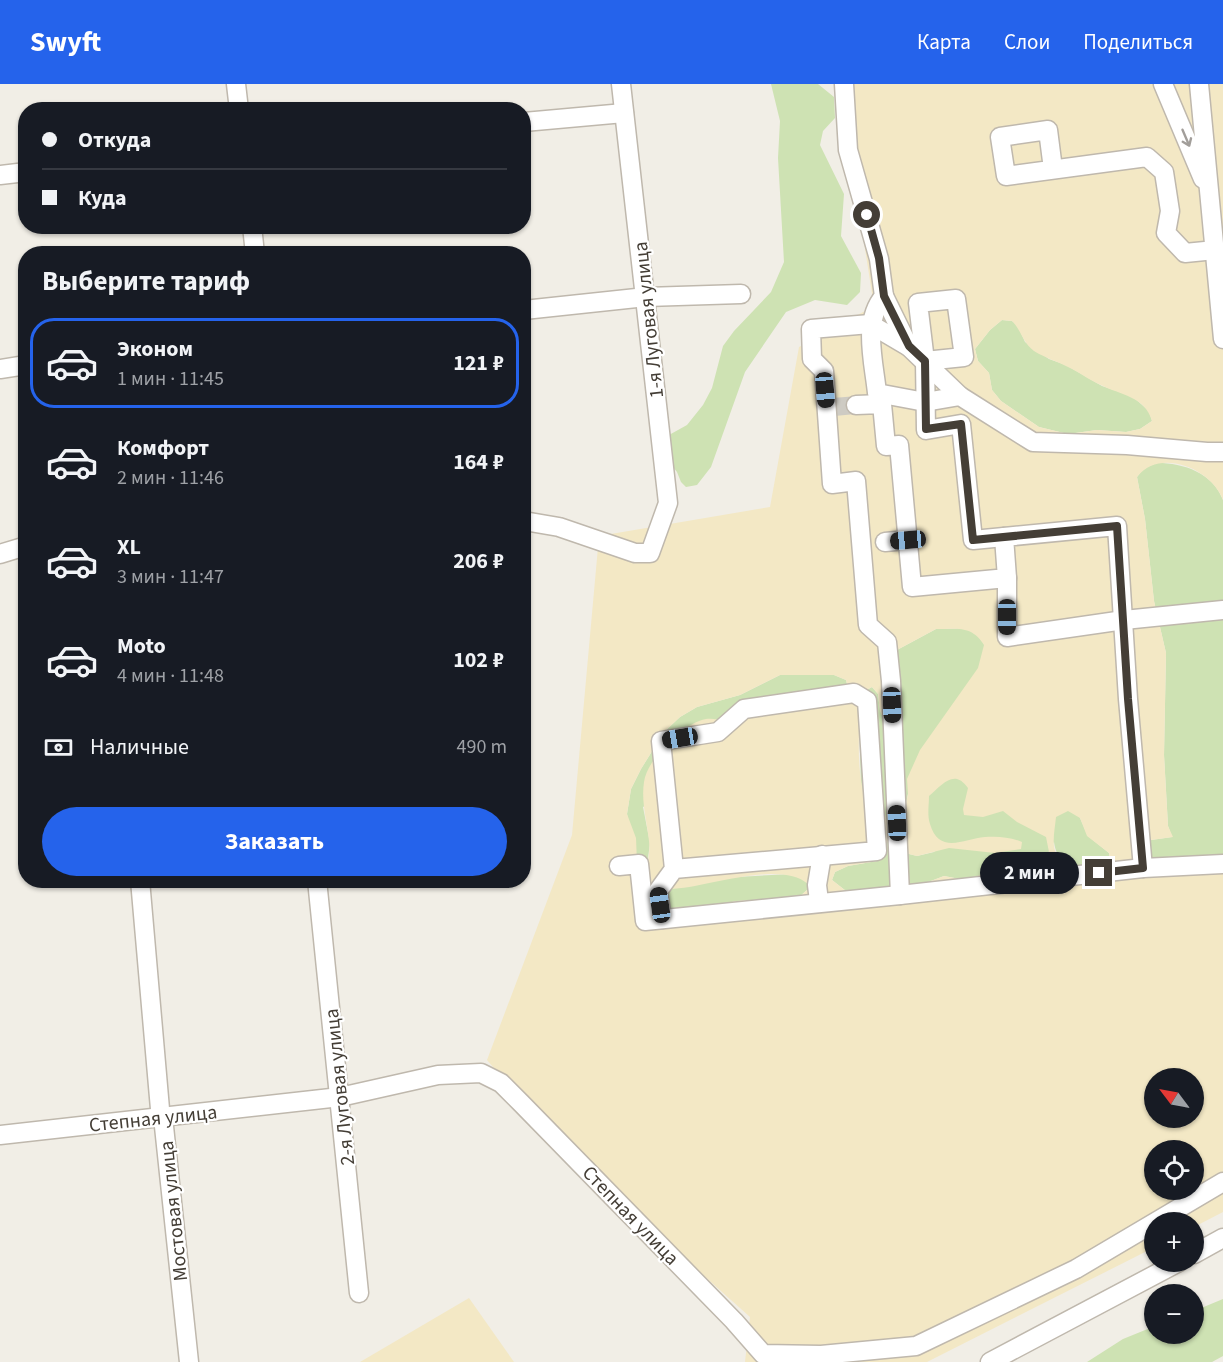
<!DOCTYPE html>
<html lang="ru">
<meta charset="utf-8">
<style>
body{margin:0;font-family:"Source Sans 3",sans-serif;background:#242831;color:#f1f3f6;height:100vh;display:flex;flex-direction:column;font-size:22px;white-space:nowrap}
*{box-sizing:border-box;margin:0}
p{font-size:20px;color:#9ea1a6}
.icon{flex:none;width:33px;height:33px;fill:none;stroke:currentColor;stroke-width:2;stroke-linecap:round;stroke-linejoin:round}
.map{position:relative;flex:1;overflow:hidden}
.drawer{position:absolute;left:18px;top:162px;width:513px;height:642px;display:flex;flex-direction:column;background:#171b24;border-radius:24px;box-shadow:0 2px 4px #0004}
.drawer>*{flex:none}
.banner{position:absolute;left:18px;top:18px;width:513px;height:132px;border-radius:24px;box-shadow:0 2px 4px #0004;display:grid;align-content:center;height:132px;padding:0 24px;background:#171b24}
.needle{width:39px;rotate:302deg}
.controls{position:absolute;left:1144px;top:984px;display:grid;gap:12px}
.controls a{display:grid;place-items:center;width:60px;height:60px;border-radius:50%;background:#171b24;box-shadow:0 2px 4px #0004;font-size:30px}
.end{position:absolute;width:27px;height:27px;margin:-14px;border:8px solid #443e36;background:#fff;box-shadow:0 0 0 3px #fff}
.from{border-radius:50%}
.bubble{position:absolute;height:42px;border-radius:21px;background:#171b24;box-shadow:0 2px 4px #0004;font-size:20px;font-weight:700;line-height:42px;text-align:center}
.car{position:absolute;width:18px;height:36px;margin:-18px -9px;border-radius:8px;box-shadow:0 0 4px 2px #0007;background:linear-gradient(#222 24%,#8ab4d8 0 40%,#222 0 76%,#8ab4d8 0 86%,#222 0)}
.banner b{display:flex;align-items:center;gap:21px;height:57px;font-size:22px}
.banner b+b{border-top:2px solid #363941}
.banner i{width:15px;height:15px;background:#f1f3f6}
ul{padding:0;list-style:none}
li{display:flex;align-items:center;gap:18px;height:90px;margin:0 12px 9px;padding:0 12px;border:3px solid transparent;border-radius:24px}
li div{flex:1}
li b{display:block;font-size:22px}
li em{font-style:normal;font-weight:700}
li.active{border-color:#2563eb}
li>.icon{width:54px;height:54px;stroke-width:1.5}
h2{padding:0 24px;font-size:27px;line-height:72px}
.pay{display:flex;align-items:center;gap:15px;height:66px;padding:0 24px;font-size:22px}
.pay p{margin-inline-start:auto}
.button{display:flex;gap:12px;margin-top:auto;padding:12px 24px}
.button a{flex:1;height:69px;border-radius:36px;background:#2563eb;color:#fff;font-size:24px;font-weight:700;line-height:69px;text-align:center}
header{display:flex;align-items:center;gap:36px;box-sizing:border-box;height:84px;padding:0 30px;background:#2563eb;color:#fff}
header strong{font-size:28px}
nav{display:flex;gap:33px;margin-inline-start:auto;font-size:21px}
.map>svg:first-child{display:block}
.green{fill:#cee2b3;fill-rule:evenodd}
.sand{fill:#f3e8c5;fill-rule:evenodd}
.lines{fill:none;stroke-linecap:round;stroke-linejoin:round}
.minor-tunnel{stroke:#cecbc3;stroke-width:18;stroke-dasharray:18 9;stroke-linecap:butt}
.minor-casing{stroke:#bfb8ad;stroke-width:21}
.minor{stroke:#fff;stroke-width:18}
.oneway{stroke:#a29e9a}
.route{stroke:#443e36;stroke-width:8}
.labels{text-anchor:middle;stroke-width:4.5;stroke-linejoin:round;paint-order:stroke}
.street-label{font-size:20px;fill:#443e36;stroke:#fff}
</style>
<header>
<strong>Swyft</strong>
<nav><a>Карта</a><a>Слои</a><a>Поделиться</a></nav>
</header>
<div class="map">
<svg width="1223" height="1278" viewBox="0 0 1223 1278">
<rect width="100%" height="100%" fill="#f1eee6"/>
<g class="green">
<polygon points="771,0 818,0 834,13 835,34 823,47 820,61 844,110 841,152 861,189 860,208 847,221 815,216 786,228 745,288 711,383 697,401 686,403 681,398 677,388 668,377 669,351 687,341 703,321 712,304 723,262 734,247 771,208 784,178 778,74 780,37"/>
<polygon points="1002,236 1012,237 1018,242 1025,258 1049,275 1066,281 1102,302 1132,312 1149,327 1152,337 1140,345 1126,348 1097,346 1068,350 1039,343 1001,317 992,306 989,289 978,277 975,265 990,246"/>
<path d="M1157,379C1184,379 1213,389 1223,416V777L1142,776L1144,757L1172,753L1168,742L1164,671L1166,569L1154,517L1145,435L1137,393L1144,384Z"/>
<path d="M1066,542L1080,734L1088,752L1109,769L1110,775L1107,780C1085,783 1058,788 1054,758L1042,780L1026,790L965,796L944,792L923,800L864,810L846,807L832,796L835,788L848,782L877,777L866,718L861,704L859,631L865,607L872,603L878,610L880,627L889,582L897,566L936,545ZM908,710L935,767L934,768L917,772L905,769L900,748Z"/>
<polygon points="780,591 834,591 846,596 848,604 643,723 650,759 646,789 737,793 791,790 800,793 808,800 807,806 799,813 737,817 679,828 644,819 627,730 631,705 641,685 664,648 680,633 697,623 740,611"/>
<polygon points="1223,1215 1223,1272 1212,1278 1087,1278 1123,1255 1155,1242 1155,1250 1194,1250 1194,1227"/>
</g>
<g class="sand">
<path d="M839,0H1223V416C1212,385 1160,363 1137,393L1145,435L1154,517L1166,569L1164,671L1168,742L1173,753L1144,757L1142,776L1223,777V1128L1194,1143V1138H1155V1163L927,1278H745L750,1233L693,1182L529,1014L499,990L487,976L572,751L599,452L770,423L799,263L874,222ZM1002,236L1012,237C1021,246 1023,259 1034,267C1045,274 1057,277 1068,283C1079,288 1089,296 1101,301C1120,311 1145,312 1152,337L1140,345L1126,348L1097,346L1068,350L1039,343L1001,317L992,306L989,289L978,277L975,265L990,246ZM936,545C957,545 972,541 984,561L978,584L920,666L907,695L908,710L900,748L905,769L917,772L949,764L995,769L1021,765L1022,758C1010,753 998,752 985,753C964,755 939,771 930,740C927,731 929,721 929,712C942,701 954,684 968,704L963,725L964,731L983,733L1003,727L1017,738L1046,753L1049,768L1042,780L1026,790L986,789L965,796L944,792L923,800L895,801L864,810L846,807L832,796L835,788L848,782L877,777L888,757V741L884,726L879,722L866,718C856,688 857,638 865,607L872,603L878,610L880,627L892,655L889,582L897,566ZM780,591H834L846,596L848,604L725,636C719,636 712,634 706,635C683,639 647,675 644,698C641,718 647,737 649,757C651,776 643,781 651,802C657,803 664,806 670,805C704,805 779,775 808,800L807,806L799,813L737,817L679,828L644,819L638,803L636,754L627,730L631,705L641,685L664,648L680,633L697,623L740,611ZM1068,727L1080,734L1087,752L1109,769L1110,775L1107,780C1091,782 1061,788 1055,767C1052,757 1055,744 1056,733ZM1155,994H1194V1034H1155ZM1155,1066H1194V1106H1155Z"/>
<polygon points="469,1214 514,1278 360,1278"/>
</g>
<g class="lines">
<polyline class="minor-tunnel" points="834,323 856,321"/>
<defs>
<g id="minor">
<polyline points="236,0 239,26"/>
<path d="M844,0L848,66L879,175L884,212C862,238 874,278 877,309L925,318L960,312L1033,358L1127,361L1207,368H1223"/>
<polyline points="1163,0 1203,95"/>
<polyline points="1199,0 1223,255"/>
<polyline points="524,38 624,29"/>
<polyline points="1053,85 1048,46 1000,53 1006,92 1147,73 1164,88 1170,127 1166,149 1185,169 1215,166"/>
<polyline points="0,91 26,88"/>
<polyline points="252,142 255,170"/>
<polyline points="884,212 909,263"/>
<polyline points="524,226 646,213 741,210"/>
<polyline points="925,277 964,273 956,215 918,219 925,277 926,346 961,340 973,456 1004,453"/>
<polyline points="0,285 26,281"/>
<polyline points="960,312 909,263 870,240 811,245 812,275 824,287 832,400 856,397 868,541 887,558 891,597 900,811 1143,784 1223,780"/>
<polyline points="856,321 882,320 886,362 899,361 912,503 1007,494 1004,453 1117,442 1128,615 1143,784"/>
<polyline points="524,437 559,443 635,469 650,469 668,419 621,0"/>
<polyline points="885,458 907,456"/>
<polyline points="0,470 26,462"/>
<polyline points="1007,494 1007,553 1124,536 1223,526"/>
<polyline points="619,782 639,780 645,837 900,811"/>
<polyline points="140,796 160,1025 163,1033 189,1278"/>
<polyline points="317,796 359,1209"/>
<polyline points="819,817 817,801 822,771"/>
<polyline points="662,835 658,807 674,785 661,657 718,648 744,625 854,609 867,617 877,767 674,785"/>
<polyline points="0,1051 340,1013 438,991 481,989 501,999 521,1019 734,1237 763,1270 821,1271 916,1262 1076,1185 1223,1098"/>
<polyline points="1194,1170 1223,1154"/>
<polyline points="990,1278 1179,1178"/>
</g>
</defs>
<use href="#minor" class="minor-casing"/>
<use href="#minor" class="minor"/>
</g>
<defs><path id="oneway-shaft" d="M-6 0H5M1.5-3L5.5 0L1.5 3" fill="none" stroke-width="1.6" stroke-linecap="round" stroke-linejoin="round" transform="scale(1.5)"/></defs>
<use class="oneway" href="#oneway-shaft" transform="translate(1186 54) rotate(67)"/>
<g class="lines">
<polyline class="route" points="867,131 879,174 884,212 909,262 925,277 926,345 961,340 973,456 1117,442 1128,615 1143,784 1099,789"/>
</g>
<g class="labels">
<g class="street-label">
<text transform="translate(648 236) rotate(-96)" y="7">1-я Луговая улица</text>
<text transform="translate(339 1003) rotate(-96)" y="7">2-я Луговая улица</text>
<text transform="translate(153 1034) rotate(-6)" y="7">Степная улица</text>
<text transform="translate(173 1127) rotate(-96)" y="7">Мостовая улица</text>
<text transform="translate(631 1131) rotate(46)" y="7">Степная улица</text>
</g>
</g>
</svg>
<div class="controls">
<a><svg class="needle" viewBox="-14 -14 28 28"><path d="M0-13l5 13h-10z" fill="#e53935"/><path d="M0 13l5-13h-10z" fill="#9ea1a6"/></svg></a>
<a><svg class="icon" aria-label="locate" viewBox="0 0 24 24"><circle cx="12" cy="12" r="6"/><path d="M12 2v4M12 18v4M2 12h4M18 12h4"/></svg></a>
<a>+</a>
<a>−</a>
</div>
<i class="end from" style="left:867px;top:131px"></i>
<i class="end" style="left:1099px;top:789px"></i>
<div class="bubble" style="left:980px;top:768px;width:99px">2 мин</div>
<i class="car" style="left:825px;top:306px;rotate:175deg"></i>
<i class="car" style="left:908px;top:456px;rotate:265deg"></i>
<i class="car" style="left:1007px;top:533px;rotate:180deg"></i>
<i class="car" style="left:892px;top:621px;rotate:178deg"></i>
<i class="car" style="left:680px;top:654px;rotate:261deg"></i>
<i class="car" style="left:897px;top:739px;rotate:358deg"></i>
<i class="car" style="left:660px;top:821px;rotate:352deg"></i>
<div class="banner">
<b><i class="from"></i>Откуда</b>
<b><i></i>Куда</b>
</div>
<section class="drawer">
<h2>Выберите тариф</h2>
<ul>
<li class="active"><svg class="icon" aria-label="car" viewBox="0 0 24 24"><path d="M5 17H2v-5l4-1 3-4h7l3 4 3 1v5h-3M9 17h6M6 11h13"/><circle cx="7" cy="17" r="2"/><circle cx="17" cy="17" r="2"/></svg><div><b>Эконом</b><p>1 мин · 11:45</p></div><em>121 ₽</em></li>
<li><svg class="icon" aria-label="car" viewBox="0 0 24 24"><path d="M5 17H2v-5l4-1 3-4h7l3 4 3 1v5h-3M9 17h6M6 11h13"/><circle cx="7" cy="17" r="2"/><circle cx="17" cy="17" r="2"/></svg><div><b>Комфорт</b><p>2 мин · 11:46</p></div><em>164 ₽</em></li>
<li><svg class="icon" aria-label="car" viewBox="0 0 24 24"><path d="M5 17H2v-5l4-1 3-4h7l3 4 3 1v5h-3M9 17h6M6 11h13"/><circle cx="7" cy="17" r="2"/><circle cx="17" cy="17" r="2"/></svg><div><b>XL</b><p>3 мин · 11:47</p></div><em>206 ₽</em></li>
<li><svg class="icon" aria-label="car" viewBox="0 0 24 24"><path d="M5 17H2v-5l4-1 3-4h7l3 4 3 1v5h-3M9 17h6M6 11h13"/><circle cx="7" cy="17" r="2"/><circle cx="17" cy="17" r="2"/></svg><div><b>Moto</b><p>4 мин · 11:48</p></div><em>102 ₽</em></li>
</ul>
<div class="pay"><svg class="icon" aria-label="cash" viewBox="0 0 24 24"><path d="M3 7h18v10H3z"/><circle cx="12" cy="12" r="2"/></svg>Наличные<p>490 m</p></div>
<div class="button"><a>Заказать</a></div>
</section>
</div>
